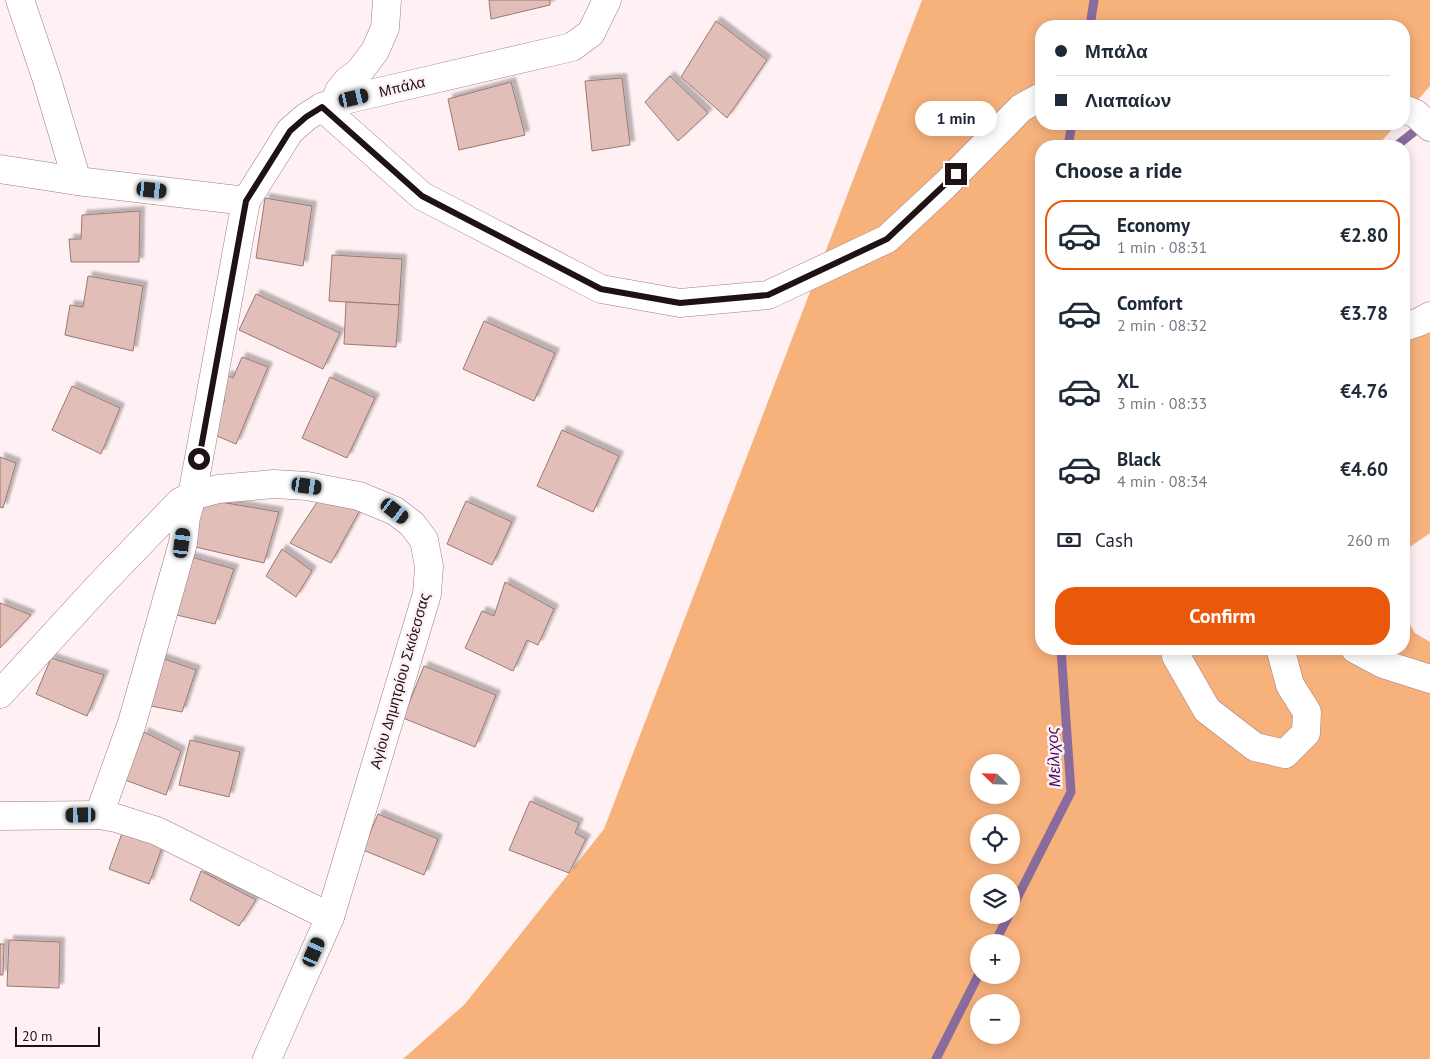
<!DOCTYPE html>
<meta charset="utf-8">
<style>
body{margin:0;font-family:"PT Sans",sans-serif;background:#f6f6f7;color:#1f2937;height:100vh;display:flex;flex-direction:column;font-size:19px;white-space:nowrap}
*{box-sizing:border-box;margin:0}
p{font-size:16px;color:#747a83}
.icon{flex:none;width:28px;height:28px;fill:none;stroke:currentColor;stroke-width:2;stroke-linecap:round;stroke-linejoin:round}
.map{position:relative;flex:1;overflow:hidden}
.panel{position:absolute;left:1035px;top:140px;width:375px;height:515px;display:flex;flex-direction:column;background:#fff;border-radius:20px;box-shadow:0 2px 12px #0003}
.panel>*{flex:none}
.hud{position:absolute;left:1035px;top:20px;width:375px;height:110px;border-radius:20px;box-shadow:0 2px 12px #0003;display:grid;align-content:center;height:110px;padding:0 20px;background:#fff}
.needle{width:32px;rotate:293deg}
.buttons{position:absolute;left:970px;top:754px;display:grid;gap:10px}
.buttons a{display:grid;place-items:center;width:50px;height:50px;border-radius:50%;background:#fff;box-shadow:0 2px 12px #0003;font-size:25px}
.scale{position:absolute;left:15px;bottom:12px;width:85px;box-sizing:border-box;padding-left:5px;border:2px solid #1e1215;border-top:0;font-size:14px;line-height:18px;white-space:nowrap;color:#1e1215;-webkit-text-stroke:4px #fff0f3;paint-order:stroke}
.end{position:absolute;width:22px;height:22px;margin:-11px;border:6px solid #1e1215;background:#fff;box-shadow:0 0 0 2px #fff}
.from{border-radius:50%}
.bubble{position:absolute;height:35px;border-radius:18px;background:#fff;box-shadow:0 2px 12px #0003;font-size:16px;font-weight:700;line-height:35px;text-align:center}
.car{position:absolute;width:15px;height:30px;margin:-15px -8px;border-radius:6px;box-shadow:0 0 4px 1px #0007;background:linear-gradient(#222 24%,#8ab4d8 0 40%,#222 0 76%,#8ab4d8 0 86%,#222 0)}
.hud b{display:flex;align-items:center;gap:18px;height:48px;font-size:19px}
.hud b+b{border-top:1px solid #e0e1e3}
.hud i{width:12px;height:12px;background:#1f2937}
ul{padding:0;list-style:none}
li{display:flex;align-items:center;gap:15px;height:70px;margin:0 10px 8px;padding:0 10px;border:2px solid transparent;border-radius:20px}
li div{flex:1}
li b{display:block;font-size:19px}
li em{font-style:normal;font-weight:700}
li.selected{border-color:#ea580c}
li>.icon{width:45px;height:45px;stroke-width:1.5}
h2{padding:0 20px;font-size:22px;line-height:60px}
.pay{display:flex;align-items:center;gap:12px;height:55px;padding:0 20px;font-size:19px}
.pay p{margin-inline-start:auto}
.cta{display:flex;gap:10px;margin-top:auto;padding:10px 20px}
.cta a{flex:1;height:58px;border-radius:20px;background:#ea580c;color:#fff;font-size:20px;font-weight:700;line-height:58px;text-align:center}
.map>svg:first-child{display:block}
.green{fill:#f6b27c}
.forest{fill:#f7b17b;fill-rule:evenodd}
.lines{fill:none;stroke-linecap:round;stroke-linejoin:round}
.stream{stroke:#8a6b9d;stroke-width:9}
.building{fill:#e1beb7;stroke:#9a7973;filter:url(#shadow)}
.minor-casing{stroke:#9e7d84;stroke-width:29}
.tertiary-casing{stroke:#9e7d84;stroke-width:29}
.minor{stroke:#fff;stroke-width:28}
.tertiary{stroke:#fff;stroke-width:28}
.route{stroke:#1e1215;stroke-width:6}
.labels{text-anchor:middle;stroke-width:5;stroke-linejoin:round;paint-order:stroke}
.street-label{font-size:15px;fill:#1e1215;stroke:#fff0f3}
.water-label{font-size:16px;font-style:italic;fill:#450f63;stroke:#fff0f3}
</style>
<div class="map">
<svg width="1430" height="1059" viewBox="0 0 1430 1059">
<defs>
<filter id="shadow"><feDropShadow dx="4.5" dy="-4.5" stdDeviation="1" flood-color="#0004"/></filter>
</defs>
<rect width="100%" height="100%" fill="#fff0f3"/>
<polygon class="green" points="1430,333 1430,533 1404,551 1404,341"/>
<path class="forest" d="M922,0H1430V86L1404,116V26H1041V124H1397L1377,146H1041V649H1404V615L1415,633L1430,642V1059H403L465,1004L604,829ZM979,762H1011V795H979ZM979,822H1011V855H979ZM979,882H1011V915H979ZM979,942H1011V975H979ZM979,1002H1011V1035H979Z"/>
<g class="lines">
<g class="stream">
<polyline points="1090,26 1094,0"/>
<polyline points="1068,146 1072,124"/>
<polyline points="1396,146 1424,124"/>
<polyline points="1011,910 1071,792 1061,649"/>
<polyline points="995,942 1009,915"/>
<polyline points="936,1059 979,974"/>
</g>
</g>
<g class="building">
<polygon points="489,0 550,0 550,5 491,19"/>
<polygon points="716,21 767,60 727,118 681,77"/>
<polygon points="670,76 708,113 678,141 645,102"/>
<polygon points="622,78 630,145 592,151 585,81"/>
<polygon points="511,82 525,135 459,150 448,99"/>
<polygon points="265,198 312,206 303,266 256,258"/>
<polygon points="140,211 139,262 71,262 69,239 81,239 82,215"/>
<polygon points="332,255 402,259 399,305 329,301"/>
<polygon points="88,276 143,286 133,351 65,335 70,305 83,307"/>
<polygon points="256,294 340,333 323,369 239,330"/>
<polygon points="346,302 399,305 396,347 344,344"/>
<polygon points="484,321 555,353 534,401 463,369"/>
<polygon points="242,357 268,367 236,444 210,433 225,400 217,397 227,375 233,378"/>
<polygon points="330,377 375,398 347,458 302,438"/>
<polygon points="72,386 120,408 101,454 52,430"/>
<polygon points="562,430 619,456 593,512 537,486"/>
<polygon points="0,457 16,463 3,508 0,507"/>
<polygon points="322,495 360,510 331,563 290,543"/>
<polygon points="197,498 279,512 264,563 187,545"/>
<polygon points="466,501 512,522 492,565 447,544"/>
<polygon points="282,549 312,571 296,597 266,576"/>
<polygon points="184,555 234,569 215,624 164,612"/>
<polygon points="505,582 554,609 538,645 527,640 513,671 465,648 482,611 494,616"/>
<polygon points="0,603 31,615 0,648"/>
<polygon points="153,655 196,670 182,712 141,704"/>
<polygon points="51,658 104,675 87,716 36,694"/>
<polygon points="424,666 496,695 475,747 403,718"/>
<polygon points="144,732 181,751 166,795 125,780"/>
<polygon points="190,740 240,752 229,797 179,785"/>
<polygon points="530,801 579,823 575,833 586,839 569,873 509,850"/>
<polygon points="378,814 438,839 424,875 363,850"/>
<polygon points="124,828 164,842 149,884 109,869"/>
<polygon points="201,871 256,900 239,926 190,900"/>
<polygon points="9,940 60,942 59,988 7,986"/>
<polygon points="0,944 4,944 3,975 0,975"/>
</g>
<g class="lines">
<defs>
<g id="minor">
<polyline points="20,0 47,80 77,181"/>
<polyline points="336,102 339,91 347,81 359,72 375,51 385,28 387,0"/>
<polyline points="322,107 422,196 601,289 680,303 768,295 887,239 945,185 1021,108 1041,97"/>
<polyline points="1404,109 1416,114 1430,127"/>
<polyline points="0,169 77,181 246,201"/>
<polyline points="1404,327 1419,322 1430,316"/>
<polyline points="1175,649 1176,656 1207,710 1255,747 1285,754 1306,733 1307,712 1290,685 1282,655 1282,649"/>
<polyline points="1355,649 1383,664 1430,679"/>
<polyline points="99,815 132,723 183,543 186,517 192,496 246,201 290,131 306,117 322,107 336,102 572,47 591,33 607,0"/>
<polyline points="0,816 99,815 116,818 157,831 330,917"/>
</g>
<polyline id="tertiary" points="0,694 98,587 180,502 192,496 218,489 274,484 307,486 359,496 395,511 412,524 424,540 429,566 427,594 330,917 267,1059"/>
</defs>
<use href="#minor" class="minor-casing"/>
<use href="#tertiary" class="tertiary-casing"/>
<use href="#minor" class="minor"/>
<use href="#tertiary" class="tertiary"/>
</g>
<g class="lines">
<polyline class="route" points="199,459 246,201 290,131 306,117 322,107 422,196 601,289 680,303 768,295 887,239 956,174"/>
</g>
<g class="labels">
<g class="street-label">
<text transform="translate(402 87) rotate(-13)" y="5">Μπάλα</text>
<text transform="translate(400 681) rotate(-74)" y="5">Αγίου Δημητρίου Σκιόεσσας</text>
</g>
<g class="water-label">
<text transform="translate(1053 757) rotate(-93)" y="6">Μείλιχος</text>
</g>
</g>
</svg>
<div class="buttons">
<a><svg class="needle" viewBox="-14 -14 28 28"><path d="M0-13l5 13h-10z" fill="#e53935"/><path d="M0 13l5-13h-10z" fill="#747a83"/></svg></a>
<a><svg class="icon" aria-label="locate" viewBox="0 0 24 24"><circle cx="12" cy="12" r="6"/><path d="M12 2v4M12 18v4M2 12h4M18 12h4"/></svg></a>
<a><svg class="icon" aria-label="layers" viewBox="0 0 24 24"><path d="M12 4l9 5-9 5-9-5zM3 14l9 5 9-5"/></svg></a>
<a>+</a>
<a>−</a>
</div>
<div class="scale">20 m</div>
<i class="end from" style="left:199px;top:459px"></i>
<i class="end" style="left:956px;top:174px"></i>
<div class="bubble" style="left:915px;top:101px;width:82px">1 min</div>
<i class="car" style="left:354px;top:98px;rotate:77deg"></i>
<i class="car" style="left:152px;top:190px;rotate:96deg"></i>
<i class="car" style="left:307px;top:486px;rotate:98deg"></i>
<i class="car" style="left:395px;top:511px;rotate:128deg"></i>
<i class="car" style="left:182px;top:543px;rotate:7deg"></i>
<i class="car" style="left:81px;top:815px;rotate:269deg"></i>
<i class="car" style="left:314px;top:952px;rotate:24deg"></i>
<div class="hud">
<b><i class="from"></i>Μπάλα</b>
<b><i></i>Λιαπαίων</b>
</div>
<section class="panel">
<h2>Choose a ride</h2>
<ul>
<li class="selected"><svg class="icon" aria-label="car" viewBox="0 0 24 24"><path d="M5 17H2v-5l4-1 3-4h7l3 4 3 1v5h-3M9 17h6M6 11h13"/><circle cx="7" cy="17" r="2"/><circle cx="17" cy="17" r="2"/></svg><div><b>Economy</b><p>1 min · 08:31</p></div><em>€2.80</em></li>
<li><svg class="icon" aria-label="car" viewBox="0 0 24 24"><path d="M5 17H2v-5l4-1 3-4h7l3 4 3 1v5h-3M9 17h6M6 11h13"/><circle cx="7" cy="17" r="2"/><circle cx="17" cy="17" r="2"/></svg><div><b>Comfort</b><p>2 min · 08:32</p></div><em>€3.78</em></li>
<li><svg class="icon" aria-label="car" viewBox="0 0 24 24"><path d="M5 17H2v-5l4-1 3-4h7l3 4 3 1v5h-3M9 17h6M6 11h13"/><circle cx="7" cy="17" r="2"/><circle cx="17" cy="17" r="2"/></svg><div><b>XL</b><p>3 min · 08:33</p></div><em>€4.76</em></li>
<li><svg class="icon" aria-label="car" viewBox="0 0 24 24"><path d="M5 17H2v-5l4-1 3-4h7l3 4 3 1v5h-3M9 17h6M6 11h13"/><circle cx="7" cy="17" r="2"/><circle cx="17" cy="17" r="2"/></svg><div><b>Black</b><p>4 min · 08:34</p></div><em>€4.60</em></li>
</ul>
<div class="pay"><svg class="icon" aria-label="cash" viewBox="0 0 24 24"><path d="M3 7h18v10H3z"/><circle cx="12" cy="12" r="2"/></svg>Cash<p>260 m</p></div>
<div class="cta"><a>Confirm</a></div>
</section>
</div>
